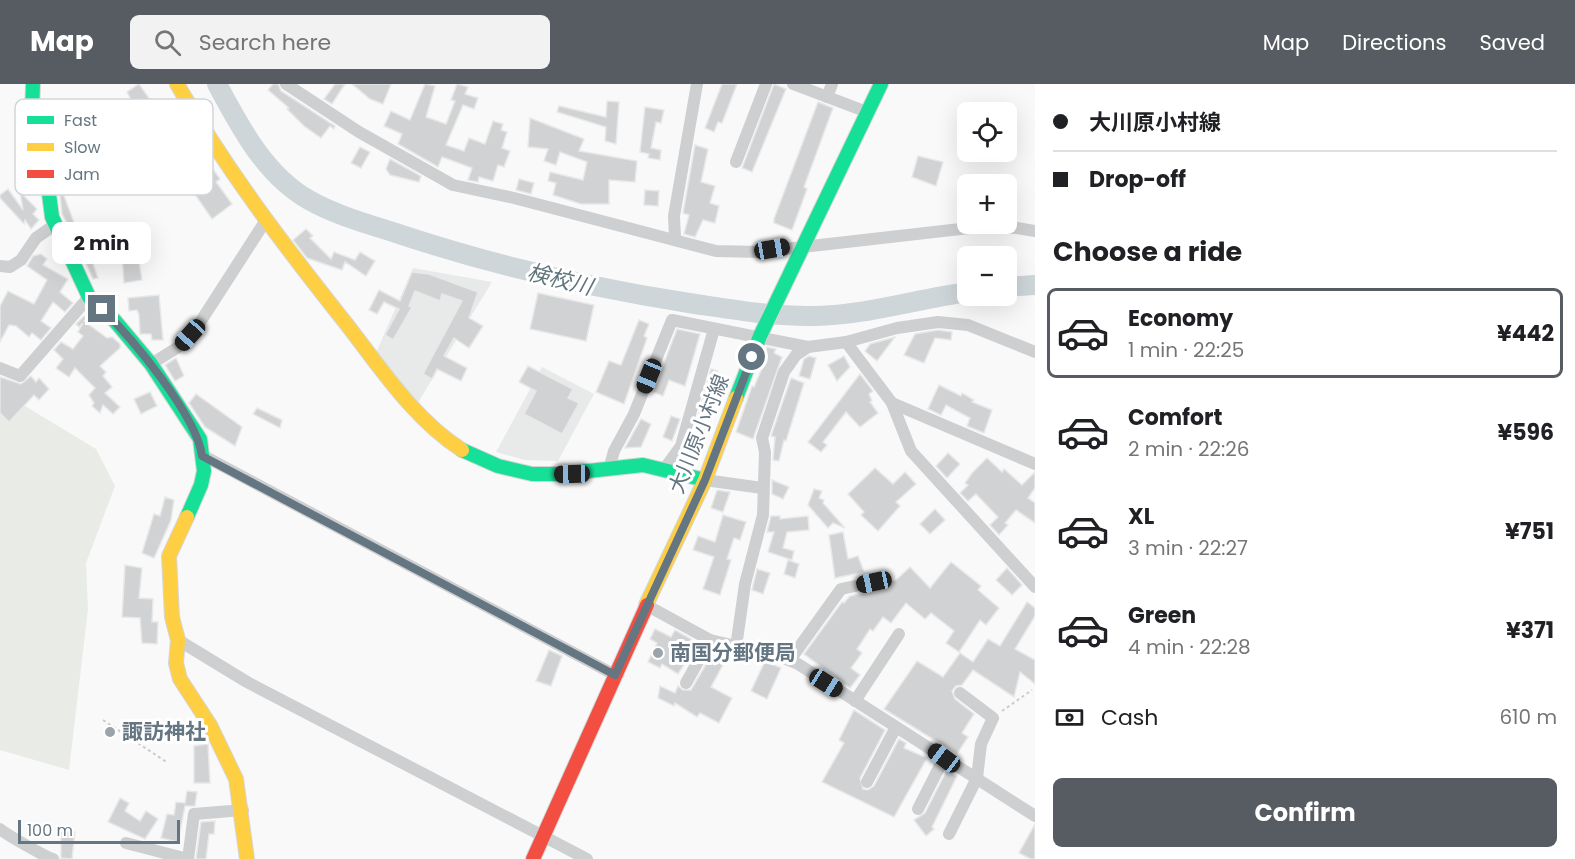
<!DOCTYPE html>
<meta charset="utf-8">
<style>
body{margin:0;font-family:Poppins,"Noto Sans JP",sans-serif;background:#f2f2f2;color:#202124;height:100vh;display:flex;flex-direction:column;font-size:22px;white-space:nowrap}
*{box-sizing:border-box;margin:0}
p{font-size:20px;color:#757577}
.icon{flex:none;width:33px;height:33px;fill:none;stroke:currentColor;stroke-width:2;stroke-linecap:round;stroke-linejoin:round}
.map{position:relative;flex:1;overflow:hidden}
.side{display:flex;flex-direction:column;background:#fff;width:540px}
.side>*{flex:none}
.top-card{display:grid;align-content:center;height:132px;padding:0 18px;background:#fff}
.tools{position:absolute;left:957px;top:18px;display:grid;gap:12px}
.tools a{display:grid;place-items:center;width:60px;height:60px;border-radius:9px;background:#fff;box-shadow:0 6px 24px #0002;font-size:30px}
.scale{position:absolute;left:18px;bottom:15px;width:162px;box-sizing:border-box;padding-left:6px;border:3px solid #657683;border-top:0;font-size:16px;line-height:21px;white-space:nowrap;color:#657683;-webkit-text-stroke:4px #fff;paint-order:stroke}
.end{position:absolute;width:27px;height:27px;margin:-14px;border:8px solid #657683;background:#fff;box-shadow:0 0 0 3px #fff}
.from{border-radius:50%}
.bubble{position:absolute;height:42px;border-radius:9px;background:#fff;box-shadow:0 6px 24px #0002;font-size:20px;font-weight:700;line-height:42px;text-align:center}
.car{position:absolute;width:18px;height:36px;margin:-18px -9px;border-radius:8px;box-shadow:0 0 4px 2px #0007;background:linear-gradient(#222 24%,#8ab4d8 0 40%,#222 0 76%,#8ab4d8 0 86%,#222 0)}
.top-card b{display:flex;align-items:center;gap:21px;height:57px;font-size:22px}
.top-card b+b{border-top:2px solid #e0e0e0}
.top-card i{width:15px;height:15px;background:#202124}
ul{padding:0;list-style:none}
li{display:flex;align-items:center;gap:18px;height:90px;margin:0 12px 9px;padding:0 6px;border:3px solid transparent;border-radius:9px}
li div{flex:1}
li b{display:block;font-size:22px}
li em{font-style:normal;font-weight:700}
li.selected{border-color:#565c61}
li>.icon{width:54px;height:54px;stroke-width:1.5}
h2{padding:0 18px;font-size:27px;line-height:72px}
.pay{display:flex;align-items:center;gap:15px;height:66px;padding:0 18px;font-size:22px}
.pay p{margin-inline-start:auto}
.primary-button{display:flex;gap:12px;margin-top:auto;padding:12px 18px}
.primary-button a{flex:1;height:69px;border-radius:9px;background:#565c61;color:#fff;font-size:24px;font-weight:700;line-height:69px;text-align:center}
header{display:flex;align-items:center;gap:36px;box-sizing:border-box;height:84px;padding:0 30px;background:#565c61;color:#fff}
header strong{font-size:28px}
nav{display:flex;gap:33px;margin-inline-start:auto;font-size:21px}
.search{width:420px;height:54px;background:#f2f2f2;display:flex;align-items:center;gap:15px;box-sizing:border-box;padding:0 21px;border-radius:9px;color:#757577;font-size:22px}
main{display:flex;flex:1;min-height:0}
.map>svg:first-child{display:block}
.built{fill:#e8e9e9}
.green{fill:#e8ebe6}
.lines{fill:none;stroke-linecap:round;stroke-linejoin:round}
.river{stroke:#ced6d9;stroke-width:20}
.building{fill:#d0d2d3;stroke:#e8e8e8;stroke-width:1.5}
.fast-casing{stroke:#d5d6d7;stroke-width:16}
.slow-casing{stroke:#d5d6d7;stroke-width:16}
.jam-casing{stroke:#d5d6d7;stroke-width:16}
.path{stroke:#cbcccd;stroke-width:2;stroke-dasharray:3 3;stroke-linecap:butt}
.street{stroke:#cecfd0;stroke-width:12}
.fast{stroke:#16e098;stroke-width:14}
.slow{stroke:#ffcf43;stroke-width:14}
.jam{stroke:#f24e42;stroke-width:14}
.route{stroke:#657683;stroke-width:8}
.poi-dot{fill:#99a4ac;stroke:#fff;stroke-width:2}
.labels{text-anchor:middle;stroke-width:6;stroke-linejoin:round;paint-order:stroke}
.street-label{font-size:21px;fill:#657683;stroke:#fff}
.poi-label{font-size:21px;font-weight:bold;fill:#657683;stroke:#fff;text-anchor:start}
.water-label{font-size:22px;font-style:italic;fill:#60757c;stroke:#fff}
.key{fill:#fff;stroke:#d1d6da;stroke-width:1.5}
.key-label{font-size:16px;fill:#657683}
</style>
<header>
<strong>Map</strong>
<div class="search"><svg class="icon" aria-label="search" viewBox="0 0 24 24"><circle cx="10" cy="10" r="6"/><path d="M15 15l6 6"/></svg>Search here</div>
<nav><a>Map</a><a>Directions</a><a>Saved</a></nav>
</header>
<main>
<div class="map">
<svg width="1035" height="775" viewBox="0 0 1035 775">
<rect width="100%" height="100%" fill="#f9f9f9"/>
<g class="built">
<polygon points="413,184 492,198 417,320 376,269"/>
<polygon points="542,283 594,310 558,377 525,376 496,368"/>
</g>
<polygon class="green" points="0,307 96,365 115,402 86,479 88,525 69,686 0,666"/>
<g class="lines">
<g class="river">
<path d="M217,0C240,43 265,91 309,116C337,132 372,141 402,151C496,182 592,204 689,219C730,225 774,233 815,232C867,231 917,215 968,208"/>
<polyline points="1006,203 1035,201"/>
</g>
</g>
<g class="building">
<polygon points="139,0 177,54 181,51 208,88 213,85 220,95 216,98 232,120 212,135 138,28 127,8"/>
<polygon points="273,0 278,0 281,7 335,42 334,45 330,42 321,54 304,42 287,25 289,24 268,6"/>
<polygon points="335,0 345,0 332,20 324,15"/>
<polygon points="352,0 391,0 383,20 370,15"/>
<polygon points="425,0 435,2 426,33 446,40 455,17 451,16 457,0 468,3 465,10 478,14 474,25 463,21 446,61 464,67 469,54 485,60 493,37 503,40 501,46 507,48 502,64 510,67 504,83 498,81 493,97 479,93 478,98 468,96 472,84 442,73 438,83 398,60 402,50 384,42 391,27 410,36"/>
<polygon points="722,0 737,0 722,39 718,38 714,48 705,44"/>
<polygon points="774,0 786,5 752,88 742,84"/>
<polygon points="607,17 619,18 616,60 605,57 606,43 557,28 559,22 606,33"/>
<polygon points="818,18 833,24 804,103 807,105 792,146 774,139 774,135"/>
<polygon points="645,23 664,26 661,39 656,38 651,64 661,66 660,76 648,74 649,70 640,68"/>
<polygon points="530,34 584,55 579,67 637,77 635,98 609,96 609,120 581,120 553,111 556,99 548,97 550,88 583,96 587,78 560,68 556,81 544,77 548,65 528,63"/>
<polygon points="695,61 708,65 701,98 715,102 710,119 719,122 715,139 703,136 695,153 684,150 689,131 683,129"/>
<polygon points="360,63 370,68 361,84 351,79"/>
<polygon points="918,72 943,78 936,102 912,93"/>
<polygon points="390,75 421,92 419,98 390,91 386,85"/>
<polygon points="28,82 33,108 22,110 37,125 33,130 39,136 31,145 25,136 24,140 0,114 0,111 8,105 23,126 16,84"/>
<polygon points="58,95 59,99 69,98 70,108 63,109 75,141 69,143 62,130"/>
<polygon points="519,95 534,99 531,110 516,106"/>
<polygon points="645,106 659,107 658,122 644,121"/>
<polygon points="122,139 137,164 142,196 124,199 122,172 111,145"/>
<polygon points="306,145 313,152 310,154 331,175 334,168 355,176 360,168 375,177 366,192 345,178 342,186 307,174 293,156"/>
<polygon points="89,153 97,176 93,179 98,194 93,195 76,158"/>
<polygon points="41,170 47,175 43,181 68,195 60,208 73,219 65,228 53,218 41,237 51,244 41,256 32,249 29,253 16,242 9,241 0,258 0,222 8,207 34,220 47,196 27,182 33,172"/>
<polygon points="412,188 429,190 478,208 469,234 483,242 469,264 454,254 444,272 467,284 461,297 437,285 432,295 423,290 462,217 442,210 440,217 415,207 409,222 412,223 393,256 385,251 399,225 384,218 377,230 369,226 379,206 400,217"/>
<polygon points="538,209 594,221 586,257 530,245"/>
<polygon points="159,211 163,256 152,256 151,250 140,250 139,231 137,226 129,227 128,214"/>
<polygon points="84,232 87,234 84,237 107,254 112,253 120,260 120,264 100,282 106,288 103,292 112,303 105,309 120,323 113,330 103,321 100,329 92,322 94,319 89,311 95,304 75,284 69,293 56,284 63,275 54,266 61,258 73,265 83,252 78,248 83,239 79,243 76,240"/>
<polygon points="639,236 649,240 644,252 647,254 624,320 596,308 609,277 621,281"/>
<polygon points="677,245 700,250 685,302 669,296 663,312 653,308"/>
<polygon points="938,246 952,248 951,256 935,254 924,279 904,271 915,250"/>
<polygon points="895,253 877,277 865,267 870,260"/>
<polygon points="767,263 776,265 774,269 782,273 753,355 736,348 752,302 754,303 763,282 760,281"/>
<polygon points="809,272 816,274 810,295 799,292 804,275"/>
<polygon points="844,272 850,283 837,297 828,281"/>
<polygon points="176,274 184,292 175,297 165,281"/>
<polygon points="528,282 573,305 568,314 579,319 562,350 524,330 536,307 519,298"/>
<polygon points="711,285 718,287 712,302 720,305 708,335 698,332"/>
<polygon points="860,290 873,307 869,310 872,317 870,318 878,329 860,343 846,328 823,358 827,361 821,368 808,358"/>
<polygon points="31,292 36,298 39,294 49,305 39,316 34,311 9,338 0,329 0,293 21,300"/>
<polygon points="791,294 804,299 786,357 784,356 779,377 773,376 775,353 771,352"/>
<polygon points="939,301 961,312 962,309 974,316 972,318 992,326 984,349 967,342 970,334 946,321 941,331 928,325"/>
<polygon points="150,308 157,322 141,330 134,315"/>
<polygon points="196,310 242,343 235,362 205,343 189,319"/>
<polygon points="257,324 282,336 280,344 253,330"/>
<polygon points="671,332 680,335 672,357 663,353"/>
<polygon points="641,335 651,340 641,363 625,364"/>
<polygon points="948,369 960,380 947,394 936,382"/>
<polygon points="987,374 1002,388 1004,385 1022,401 1035,388 1035,404 1028,414 1035,419 1035,439 1016,426 1005,439 1008,441 999,451 990,441 998,433 976,410 968,417 960,409 968,401 965,399 972,389"/>
<polygon points="875,384 893,400 905,388 916,400 896,418 900,422 878,447 861,431 864,428 848,410"/>
<polygon points="772,396 789,403 783,415 772,410"/>
<polygon points="814,405 822,407 819,414 824,416 823,419 845,444 833,439 828,444 808,421"/>
<polygon points="717,406 730,408 723,428 711,424"/>
<polygon points="165,413 174,416 171,436 154,474 142,469 154,430 160,432"/>
<polygon points="935,425 945,436 930,450 920,440"/>
<polygon points="723,431 746,438 740,456 734,454 727,475 731,476 720,511 703,505 714,473 693,466 698,452 715,458"/>
<polygon points="771,432 780,432 780,435 808,432 809,446 787,448 783,464 794,467 792,476 768,468 774,448 767,448"/>
<polygon points="843,448 848,475 858,472 864,488 835,494 829,451"/>
<polygon points="788,476 799,480 795,494 784,490"/>
<polygon points="951,478 981,502 978,506 999,524 986,541 980,536 959,568 946,559 954,547 931,529 925,535 906,519 891,539 883,533 873,547 870,545 857,565 862,569 851,584 860,591 850,604 804,570 842,518 844,519 850,512 876,506 882,499 896,496 910,483 930,504"/>
<polygon points="125,481 142,484 139,514 153,515 152,538 158,538 157,560 142,559 140,534 122,533"/>
<polygon points="1007,484 1022,501 1012,511 996,496"/>
<polygon points="757,485 770,489 763,510 752,506"/>
<polygon points="1027,518 1035,524 1035,532 1015,565 1035,576 1035,600 1020,588 1014,613 973,586 962,601 956,602 952,607 955,615 974,630 962,649 968,653 957,670 884,625 917,577 943,593 960,569 973,578 988,555 1000,562"/>
<polygon points="655,545 671,553 675,546 691,555 681,573 687,576 678,590 662,580 660,584 648,578 657,559 650,555"/>
<polygon points="549,566 562,572 551,602 536,597"/>
<polygon points="712,570 725,577 711,603 732,614 719,639 700,629 697,633 675,619 674,622 658,614 660,602 675,609 678,602 683,606 691,606"/>
<polygon points="765,577 781,584 767,615 751,607"/>
<polygon points="854,626 885,646 860,694 863,705 868,706 874,702 899,655 906,659 904,664 927,674 894,733 822,698 844,659 839,656"/>
<polygon points="208,660 210,699 194,699 194,662"/>
<polygon points="947,686 957,692 932,743 934,745 926,752 914,736 925,729"/>
<polygon points="187,707 197,708 195,722 185,722 178,758 161,754 167,730 174,731 176,718 185,719"/>
<polygon points="120,714 129,719 125,727 140,737 146,727 158,735 145,755 108,738"/>
<polygon points="215,737 214,750 209,750 206,775 196,775 201,738"/>
<polygon points="1035,740 1035,775 1031,775 1019,769"/>
<polygon points="61,747 75,748 72,775 61,774"/>
</g>
<g class="lines">
<defs>
<g id="fast">
<polyline points="33,0 32,28 42,56 52,133 89,213 115,237 151,280 200,355 204,387 201,401 187,433"/>
<polyline points="736,314 760,252 881,0"/>
<polyline points="462,366 498,382 532,390 561,390 643,381 705,396"/>
</g>
<g id="slow">
<path d="M177,0C227,87 286,164 348,242C382,286 415,336 462,366"/>
<polyline points="187,433 169,472 172,533 178,556 176,579 180,595 210,641 236,695 247,775"/>
<polyline points="646,521 705,396 736,314"/>
</g>
<polyline id="jam" points="533,775 647,521"/>
</defs>
<use href="#fast" class="fast-casing"/>
<use href="#slow" class="slow-casing"/>
<use href="#jam" class="jam-casing"/>
<g class="path">
<polyline points="1002,627 1032,606"/>
<polyline points="103,636 168,679"/>
</g>
<g class="street">
<polyline points="286,0 359,48 453,101 514,114 716,167 759,168 978,143 1017,144 1035,147"/>
<polyline points="793,0 867,28"/>
<polyline points="827,13 832,0"/>
<polyline points="736,78 766,0"/>
<polyline points="675,154 674,132 697,0"/>
<polyline points="0,182 10,183 21,176 36,154 56,140"/>
<polyline points="846,258 892,319 911,367 1035,503"/>
<polyline points="151,280 180,262 199,240 266,136"/>
<polyline points="0,284 20,292 89,213"/>
<polyline points="892,319 1035,380"/>
<polyline points="202,371 615,591"/>
<polyline points="665,384 681,362 714,245"/>
<polyline points="609,385 614,367 634,330 672,236 808,263 846,258 897,244 938,238 968,241 1035,268"/>
<polyline points="705,396 762,404"/>
<polyline points="646,521 710,556 779,572 798,580 1035,732"/>
<polyline points="178,556 247,598 587,775"/>
<polyline points="736,563 745,500 763,431 765,368 762,354 784,288 796,271 808,263"/>
<polyline points="790,576 841,505 874,498"/>
<polyline points="686,599 710,556"/>
<polyline points="855,617 899,550"/>
<polyline points="867,698 896,643"/>
<polyline points="918,725 944,674"/>
<path d="M0,745C5,750 46,773 53,775"/>
<polyline points="949,750 977,694 981,660 993,634 960,609"/>
<polyline points="126,759 188,775"/>
<polyline points="188,775 194,730 243,726"/>
</g>
<use href="#fast" class="fast"/>
<use href="#slow" class="slow"/>
<use href="#jam" class="jam"/>
</g>
<g class="lines">
<path class="route" d="M102,225C132,254 197,332 202,372L615,591L705,396L752,273"/>
</g>
<g class="poi-dot">
<circle cx="658" cy="569" r="6"/>
<circle cx="110" cy="648" r="6"/>
</g>
<g class="labels">
<g class="street-label">
<text transform="translate(699 350) rotate(-68)" y="7">大川原小村線</text>
</g>
<g class="poi-label">
<text x="670" y="576">南国分郵便局</text>
<text x="122" y="655">諏訪神社</text>
</g>
<g class="water-label">
<text transform="translate(560 195) rotate(14)" y="8">検校川</text>
</g>
</g>
<rect x="15" y="15" width="198" height="96" rx="9" class="key"/>
<rect x="27" y="32" width="27" height="8" fill="#16e098"/>
<rect x="27" y="59" width="27" height="8" fill="#ffcf43"/>
<rect x="27" y="86" width="27" height="8" fill="#f24e42"/>
<g class="key-label">
<text x="64" y="42">Fast</text>
<text x="64" y="69">Slow</text>
<text x="64" y="96">Jam</text>
</g>
</svg>
<div class="tools">
<a><svg class="icon" aria-label="locate" viewBox="0 0 24 24"><circle cx="12" cy="12" r="6"/><path d="M12 2v4M12 18v4M2 12h4M18 12h4"/></svg></a>
<a>+</a>
<a>−</a>
</div>
<div class="scale">100 m</div>
<i class="end from" style="left:752px;top:273px"></i>
<i class="end" style="left:102px;top:225px"></i>
<div class="bubble" style="left:52px;top:138px;width:99px">2 min</div>
<i class="car" style="left:772px;top:165px;rotate:80deg"></i>
<i class="car" style="left:190px;top:251px;rotate:222deg"></i>
<i class="car" style="left:649px;top:292px;rotate:202deg"></i>
<i class="car" style="left:572px;top:390px;rotate:269deg"></i>
<i class="car" style="left:874px;top:498px;rotate:258deg"></i>
<i class="car" style="left:826px;top:599px;rotate:122deg"></i>
<i class="car" style="left:944px;top:674px;rotate:307deg"></i>
</div>
<section class="side">
<div class="top-card">
<b><i class="from"></i>大川原小村線</b>
<b><i></i>Drop-off</b>
</div>
<h2>Choose a ride</h2>
<ul>
<li class="selected"><svg class="icon" aria-label="car" viewBox="0 0 24 24"><path d="M5 17H2v-5l4-1 3-4h7l3 4 3 1v5h-3M9 17h6M6 11h13"/><circle cx="7" cy="17" r="2"/><circle cx="17" cy="17" r="2"/></svg><div><b>Economy</b><p>1 min · 22:25</p></div><em>¥442</em></li>
<li><svg class="icon" aria-label="car" viewBox="0 0 24 24"><path d="M5 17H2v-5l4-1 3-4h7l3 4 3 1v5h-3M9 17h6M6 11h13"/><circle cx="7" cy="17" r="2"/><circle cx="17" cy="17" r="2"/></svg><div><b>Comfort</b><p>2 min · 22:26</p></div><em>¥596</em></li>
<li><svg class="icon" aria-label="car" viewBox="0 0 24 24"><path d="M5 17H2v-5l4-1 3-4h7l3 4 3 1v5h-3M9 17h6M6 11h13"/><circle cx="7" cy="17" r="2"/><circle cx="17" cy="17" r="2"/></svg><div><b>XL</b><p>3 min · 22:27</p></div><em>¥751</em></li>
<li><svg class="icon" aria-label="car" viewBox="0 0 24 24"><path d="M5 17H2v-5l4-1 3-4h7l3 4 3 1v5h-3M9 17h6M6 11h13"/><circle cx="7" cy="17" r="2"/><circle cx="17" cy="17" r="2"/></svg><div><b>Green</b><p>4 min · 22:28</p></div><em>¥371</em></li>
</ul>
<div class="pay"><svg class="icon" aria-label="cash" viewBox="0 0 24 24"><path d="M3 7h18v10H3z"/><circle cx="12" cy="12" r="2"/></svg>Cash<p>610 m</p></div>
<div class="primary-button"><a>Confirm</a></div>
</section>
</main>
